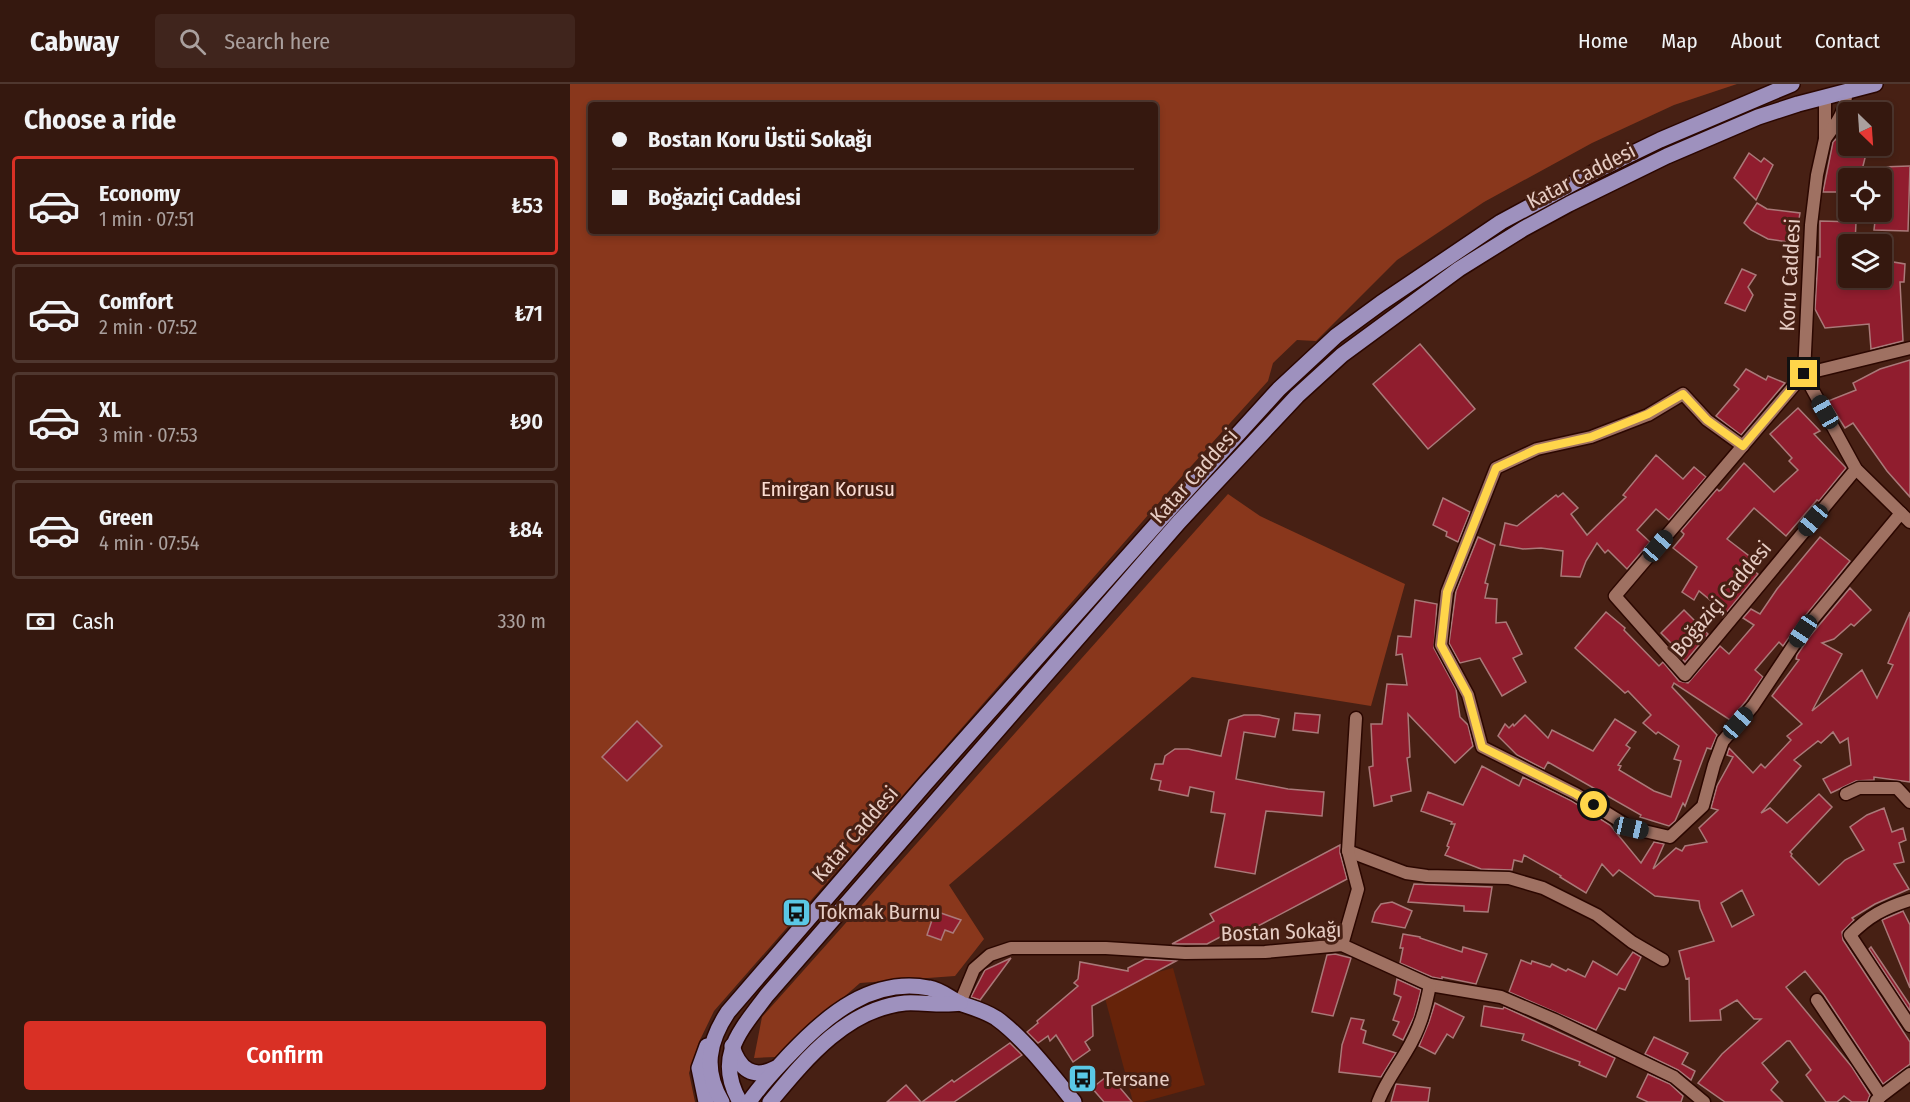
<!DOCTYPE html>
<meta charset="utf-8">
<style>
body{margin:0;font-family:"Fira Sans Condensed",sans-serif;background:#40251d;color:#f1f3f6;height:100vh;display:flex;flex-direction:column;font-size:22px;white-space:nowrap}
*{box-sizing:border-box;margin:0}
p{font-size:20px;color:#aaa09e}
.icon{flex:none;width:33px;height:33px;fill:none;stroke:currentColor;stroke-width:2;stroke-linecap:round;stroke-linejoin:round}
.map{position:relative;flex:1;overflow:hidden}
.panel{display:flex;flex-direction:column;background:#35180f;width:570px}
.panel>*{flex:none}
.top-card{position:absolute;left:18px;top:18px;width:570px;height:132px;border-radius:6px;box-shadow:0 3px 9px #0003,0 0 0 2px #4f372f;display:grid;align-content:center;height:132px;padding:0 24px;background:#35180f}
.needle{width:39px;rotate:155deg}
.tools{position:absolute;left:1268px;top:18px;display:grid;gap:12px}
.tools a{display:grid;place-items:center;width:54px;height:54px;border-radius:6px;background:#35180f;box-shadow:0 3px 9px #0003,0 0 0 2px #4f372f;font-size:30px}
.end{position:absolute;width:27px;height:27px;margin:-14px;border:8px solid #ffd54a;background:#111;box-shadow:0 0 0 3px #111}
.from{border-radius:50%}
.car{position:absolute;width:18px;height:36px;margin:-18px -9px;border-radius:8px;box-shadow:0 0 4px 2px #0007;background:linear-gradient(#222 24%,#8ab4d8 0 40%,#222 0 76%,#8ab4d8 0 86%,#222 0)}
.top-card b{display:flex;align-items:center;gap:21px;height:57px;font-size:22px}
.top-card b+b{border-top:2px solid #4f372f}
.top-card i{width:15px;height:15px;background:#f1f3f6}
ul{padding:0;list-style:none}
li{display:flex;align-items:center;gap:18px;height:99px;margin:0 12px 9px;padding:0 12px;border:3px solid #4f372f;border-radius:6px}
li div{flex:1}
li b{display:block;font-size:22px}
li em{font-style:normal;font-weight:600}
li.current{border-color:#d93025}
li>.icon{width:54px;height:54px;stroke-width:1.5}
h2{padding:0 24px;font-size:27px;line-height:72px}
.pay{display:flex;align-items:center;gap:15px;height:66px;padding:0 24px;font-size:22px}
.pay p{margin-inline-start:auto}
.primary-button{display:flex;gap:12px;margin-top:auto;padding:12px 24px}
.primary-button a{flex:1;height:69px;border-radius:6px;background:#d93025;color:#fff;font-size:24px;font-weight:600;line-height:69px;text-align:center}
header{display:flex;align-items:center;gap:36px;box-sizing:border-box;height:84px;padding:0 30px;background:#35180f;border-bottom:2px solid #4f372f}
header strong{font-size:28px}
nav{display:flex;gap:33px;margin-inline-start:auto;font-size:21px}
.search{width:420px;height:54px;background:#40251d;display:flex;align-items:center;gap:15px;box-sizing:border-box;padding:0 21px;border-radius:6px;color:#aaa09e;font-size:22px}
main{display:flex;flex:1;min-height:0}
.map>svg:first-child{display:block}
.green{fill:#66230a}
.forest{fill:#89371c;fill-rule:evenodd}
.building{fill:#901d2e;stroke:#aa7979;stroke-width:1.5;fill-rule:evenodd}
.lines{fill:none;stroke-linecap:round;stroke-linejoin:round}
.minor-casing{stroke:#2b0700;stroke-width:15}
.primary-casing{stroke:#2b0700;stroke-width:18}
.minor{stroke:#9f7162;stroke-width:12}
.primary{stroke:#9e91be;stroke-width:15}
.route{stroke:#ffd54a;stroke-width:8}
.labels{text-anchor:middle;stroke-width:6;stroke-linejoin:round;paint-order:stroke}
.street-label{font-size:21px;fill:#e7cdc4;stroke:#472014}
.park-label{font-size:21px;fill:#fadcd2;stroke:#472014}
.poi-label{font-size:21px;fill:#e7cdc4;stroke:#472014;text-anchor:start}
</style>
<header>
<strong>Cabway</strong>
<div class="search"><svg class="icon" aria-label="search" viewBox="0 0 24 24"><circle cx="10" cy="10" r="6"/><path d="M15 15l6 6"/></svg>Search here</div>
<nav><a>Home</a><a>Map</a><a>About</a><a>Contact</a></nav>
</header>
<main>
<section class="panel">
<h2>Choose a ride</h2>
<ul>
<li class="current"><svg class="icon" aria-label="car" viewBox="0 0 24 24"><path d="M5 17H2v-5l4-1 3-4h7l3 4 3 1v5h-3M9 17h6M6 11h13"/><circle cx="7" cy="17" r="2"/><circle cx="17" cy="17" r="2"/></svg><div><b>Economy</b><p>1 min · 07:51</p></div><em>₺53</em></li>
<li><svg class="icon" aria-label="car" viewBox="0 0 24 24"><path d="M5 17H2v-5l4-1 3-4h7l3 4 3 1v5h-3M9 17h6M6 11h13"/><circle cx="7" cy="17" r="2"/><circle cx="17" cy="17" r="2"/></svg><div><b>Comfort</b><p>2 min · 07:52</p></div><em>₺71</em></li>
<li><svg class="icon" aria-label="car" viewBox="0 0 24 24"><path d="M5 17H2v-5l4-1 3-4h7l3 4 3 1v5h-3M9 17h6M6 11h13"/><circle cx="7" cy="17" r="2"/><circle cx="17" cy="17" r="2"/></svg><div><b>XL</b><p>3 min · 07:53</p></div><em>₺90</em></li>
<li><svg class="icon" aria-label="car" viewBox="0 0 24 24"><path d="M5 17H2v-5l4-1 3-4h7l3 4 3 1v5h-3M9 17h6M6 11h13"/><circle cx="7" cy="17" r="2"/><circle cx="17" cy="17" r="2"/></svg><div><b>Green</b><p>4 min · 07:54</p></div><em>₺84</em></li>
</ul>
<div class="pay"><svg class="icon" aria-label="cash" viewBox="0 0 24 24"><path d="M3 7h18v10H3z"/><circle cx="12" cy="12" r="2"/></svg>Cash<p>330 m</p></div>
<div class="primary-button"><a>Confirm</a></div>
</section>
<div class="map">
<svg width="1340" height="1018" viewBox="0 0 1340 1018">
<rect width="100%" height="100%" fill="#472014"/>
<polygon class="green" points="603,884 635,1001 573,1018 563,1018 532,903"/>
<g class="forest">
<path d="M0,0H1167L1104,21L1022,59L914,118L827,176L746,257L727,256L703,279L698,297L614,390L144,927L129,958L119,989L125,1018H0ZM21,21H585V147H21Z"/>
<polygon points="658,410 690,432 835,500 801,622 622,593 379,801 414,855 385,892 290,899 205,973 184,974 192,933"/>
</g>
<g class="building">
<polygon points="1278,35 1278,62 1298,62 1290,94 1278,94 1278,108 1253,108 1263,58 1267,54"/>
<polygon points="1179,69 1191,78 1194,74 1203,81 1186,116 1164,94"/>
<polygon points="1340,82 1338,147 1304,146 1306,128 1311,128 1311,83"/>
<polygon points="1187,119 1197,125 1230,129 1225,159 1198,155 1181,146 1174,139"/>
<polygon points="1250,137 1286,138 1285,160 1278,160 1278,194 1311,194 1311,176 1335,180 1334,198 1330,198 1333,257 1301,265 1299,240 1255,244 1245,225 1248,173 1250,173"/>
<polygon points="1172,185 1186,191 1178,203 1183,211 1175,227 1155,219"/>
<polygon points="850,260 905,325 858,365 803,300"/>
<polygon points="1340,276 1340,413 1317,387 1283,339 1275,344 1258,317 1286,306 1283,299 1310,285"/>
<polygon points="1176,285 1196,296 1198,292 1215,299 1171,351 1146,332 1169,305 1164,301"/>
<polygon points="1228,324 1250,347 1244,350 1276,384 1249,417 1247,416 1216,452 1184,424 1157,455 1187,478 1182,485 1188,490 1156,529 1129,507 1124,516 1112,508 1127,483 1103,464 1113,452 1114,450 1111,447 1147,405 1149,407 1151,406 1174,379 1204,408 1228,386 1219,377 1222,374 1200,350"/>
<polygon points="1086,371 1113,395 1124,383 1136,393 1099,436 1086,425 1067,446 1080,458 1057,485 1038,466 1035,469 1027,459 1016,477 1010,493 991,492 993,467 971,464 953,465 930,461 935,439 947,442 986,411 988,413 993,409 1008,424 1001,430 1017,451 1056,413 1053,411"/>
<polygon points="873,414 900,428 888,458 876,452 877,448 863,441"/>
<polygon points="908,453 925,461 915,499 918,500 915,514 927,515 926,539 936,538 952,570 943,574 956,598 932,612 910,574 890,579 879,559 886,507"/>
<polygon points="1250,453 1280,477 1227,542 1213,562 1209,558 1185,586 1193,593 1176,617 1160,636 1104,599 1102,603 1147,651 1141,665 1137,664 1115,722 1113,719 1105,737 1099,742 1070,733 1071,731 978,678 974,685 947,671 928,652 935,640 939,644 943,640 944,642 955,631 978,654 982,646 1023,667 1045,635 1066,648 1056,661 1060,664 1048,681 1051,682 1049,686 1084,707 1101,713 1111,677 1104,675 1109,662 1088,648 1086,650 1073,639 1081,631 1058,607 1055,609 1005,564 1036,528 1055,544 1054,546 1089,582 1093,578 1109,597 1118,599 1150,562 1159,570 1184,541 1173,534 1181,525 1190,530 1207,505"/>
<path d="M1280,504L1301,526L1284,542L1281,540L1264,555L1252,559L1272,570L1242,627L1292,586L1307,614L1323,581L1318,579L1340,528V698L1304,693V696L1286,697L1261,709L1253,695L1281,681L1278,654L1270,659L1263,648L1251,659L1248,657L1224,676L1231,682L1191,729L1200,724L1217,739L1249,710L1262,723L1220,768L1222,770L1221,772L1249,801L1275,776L1294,766L1280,743L1297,731L1314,724L1322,748L1333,744L1336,756L1329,759L1334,778L1324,780L1339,805L1305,820L1282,834L1284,836L1272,848L1273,856L1340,958V980L1313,1000L1254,911L1235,887L1216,903L1282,983L1300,1011L1298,1016L1297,1018H1282L1274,1012L1267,1018H1256L1236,991L1241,986L1220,957H1217L1192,979L1208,998L1201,1006L1213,1018H1155L1128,999L1152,970L1191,935H1184L1167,916L1150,926L1151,936L1120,937L1119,894L1116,895L1109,867L1144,857L1130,824L1129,817L1085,812L1049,786L1043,792L1032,780L1016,809L990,793L991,792L954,771L952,778L944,776L942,786L911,785L875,771L879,763L877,762L885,740H881L882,738L851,727L858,708L893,721L912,682L949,702L953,693L1002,717L1040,741L1071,779L1084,758L1094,760L1083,785L1106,764L1112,767L1115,762L1137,758L1129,744L1148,726L1141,724L1147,702L1163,673L1157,671L1159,664L1183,689L1191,680L1195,684L1221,656L1217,652L1232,640L1202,612L1229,576L1226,575L1227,571L1240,552ZM1172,806L1184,831L1162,843L1151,819Z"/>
<polygon points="845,516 867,520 864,564 886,605 890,633 898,641 903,662 885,679 838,630 840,673 837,674 841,707 821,712 822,717 804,722 799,683 803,682 801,640 812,640 817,600 837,601 832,570 826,571 828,552 841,553"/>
<polygon points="1114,526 1138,550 1115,578 1105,567 1107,565 1091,549"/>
<polygon points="725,629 750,631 748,649 723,646"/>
<polygon points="674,631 689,631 709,635 705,653 674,648 666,695 718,705 754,708 752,732 696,727 685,790 645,783 655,730 641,728 644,708 620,703 618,712 589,706 591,697 581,695 585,680 593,680 595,672 605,665 618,665 651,672 659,636"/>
<polygon points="67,637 92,662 57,697 32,673"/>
<polygon points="770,761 770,769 777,795 656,859 652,852 637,860 602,860 644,837 640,830"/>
<polygon points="844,800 922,803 918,828 894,827 894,822 838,818"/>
<polygon points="822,818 842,827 835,844 802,838 805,828 811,820"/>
<polygon points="365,827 391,836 383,849 375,846 371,856 357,851"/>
<polygon points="1333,827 1340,841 1340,904 1312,836"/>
<polygon points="833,850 850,853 850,854 892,868 893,863 917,870 906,900 872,893 872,895 862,893 830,879 833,864 830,864"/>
<polygon points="1301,863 1340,921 1340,927 1299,865"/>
<polygon points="1063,868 1071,873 1055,906 1049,904 1026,946 939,908 951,876 961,880 962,877 980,883 982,880 996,887 998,885 1015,893 1023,877 1047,891"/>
<polygon points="765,870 781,874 763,932 742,928 757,871"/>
<polygon points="441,874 410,916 401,913 415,886"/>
<polygon points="575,875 606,877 522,922 523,952 515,958 520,966 503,978 486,951 480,957 478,952 468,959 457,948 468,939 467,937 508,902 504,899 508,895 510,878 558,887 558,884"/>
<polygon points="827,895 851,906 844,933 833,956 823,951 829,938 823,936 831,913 824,910"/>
<polygon points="865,919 894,933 883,954 877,950 865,970 849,962 859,938"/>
<polygon points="914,922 933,925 934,923 1045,974 1036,993 1009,981 1010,978 952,956 954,950 911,942"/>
<polygon points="781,934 794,936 791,945 796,947 793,959 826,969 811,993 769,988 772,961"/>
<polygon points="1084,953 1118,969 1112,980 1125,987 1121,996 1108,986 1075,970"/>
<polygon points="440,959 452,971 384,1018 352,1018 382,996 384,998"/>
<polygon points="1078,990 1100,1000 1113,1012 1111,1018 1078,1018 1067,1013"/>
<polygon points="536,993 544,1001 546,999 562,1018 534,1018 522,1004"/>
<polygon points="826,1000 860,1004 858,1018 821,1018"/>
<polygon points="336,1001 351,1018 317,1018"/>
</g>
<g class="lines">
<defs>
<g id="minor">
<polyline points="1255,13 1255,55 1247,91 1241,141 1234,290 1286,385 1340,438"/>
<path d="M1255,55C1266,40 1277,26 1276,7"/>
<polyline points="1173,362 1137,336 1113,310 1078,331 1021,353 967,365 926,384 877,508 871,561 898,611 912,663 1006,710 1061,744 1100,753 1133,722 1144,681 1153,657 1183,622 1233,547 1331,429"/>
<polyline points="1286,385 1115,591 1045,512 1234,290 1340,264"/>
<polyline points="1276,710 1289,704 1327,704 1340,718"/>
<polyline points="778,767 836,789 857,792 939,794 973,804 1027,831 1062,858 1093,876"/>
<path d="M1340,816C1314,824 1299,832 1280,851L1340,942"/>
<polyline points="772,861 788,805 778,767 786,634"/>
<polyline points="1247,916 1311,1012"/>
<polyline points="390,919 404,885 420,871 441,864 536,864 615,869 695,868 772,861 860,901 931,913 985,936 1104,993 1134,1018"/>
<polyline points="1306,1017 1311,1012 1340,990"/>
<path d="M808,1018C815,999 826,985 836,968C850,945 855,926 860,901"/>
</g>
<g id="primary">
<path d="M162,962C169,985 183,996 206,984"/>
<polyline points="136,1018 129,984 137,962"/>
<path d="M152,1018C133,986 138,958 158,928L355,700L607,417L709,305L766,252L811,219L931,138L1026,87L1090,56L1222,0"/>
<path d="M170,1018C144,973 170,947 197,911L609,438L727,312L772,271L889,185L953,145L999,120L1097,72L1188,33L1228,20L1305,0"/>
<path d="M179,1018C191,1000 206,985 221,969C257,931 302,893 359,904C371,906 381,915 392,920C404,924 415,927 426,934C453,953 483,992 504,1018"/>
<path d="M200,1018C235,976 276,925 335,919C354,918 371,922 390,919"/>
</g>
</defs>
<use href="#minor" class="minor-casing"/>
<use href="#primary" class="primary-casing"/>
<use href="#minor" class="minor"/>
<use href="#primary" class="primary"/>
</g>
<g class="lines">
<polyline class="route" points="1024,721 1006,710 912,663 898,611 871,561 877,508 926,384 967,365 1021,353 1078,330 1113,310 1137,336 1173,362 1234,290"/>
</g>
<defs>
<symbol id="bus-square" viewBox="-11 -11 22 22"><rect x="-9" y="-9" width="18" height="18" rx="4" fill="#5ac8e6" stroke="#472014"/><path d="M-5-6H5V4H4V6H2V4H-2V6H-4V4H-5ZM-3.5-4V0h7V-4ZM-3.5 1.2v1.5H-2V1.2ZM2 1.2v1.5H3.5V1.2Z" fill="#111"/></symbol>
</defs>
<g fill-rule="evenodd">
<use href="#bus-square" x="210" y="812" width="33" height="33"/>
<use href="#bus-square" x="496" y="978" width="33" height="33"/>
</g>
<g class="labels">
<g class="street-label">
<text transform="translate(1011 92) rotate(-27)" y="7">Katar Caddesi</text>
<text transform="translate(1220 191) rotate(-87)" y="7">Koru Caddesi</text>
<text transform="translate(624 392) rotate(-48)" y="7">Katar Caddesi</text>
<text transform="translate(1151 515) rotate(-50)" y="7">Boğaziçi Caddesi</text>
<text transform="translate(285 750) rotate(-49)" y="7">Katar Caddesi</text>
<text transform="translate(711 848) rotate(-2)" y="7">Bostan Sokağı</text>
</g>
<g class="park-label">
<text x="258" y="412">Emirgan Korusu</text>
</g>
<g class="poi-label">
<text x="248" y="835">Tokmak Burnu</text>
<text x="533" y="1002">Tersane</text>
</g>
</g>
</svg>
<div class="tools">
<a><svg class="needle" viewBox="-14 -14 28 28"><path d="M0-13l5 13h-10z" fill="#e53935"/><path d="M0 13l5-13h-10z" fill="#aaa09e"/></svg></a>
<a><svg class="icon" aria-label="locate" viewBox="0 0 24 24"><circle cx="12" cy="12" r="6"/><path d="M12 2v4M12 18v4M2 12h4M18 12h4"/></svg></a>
<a><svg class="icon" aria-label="layers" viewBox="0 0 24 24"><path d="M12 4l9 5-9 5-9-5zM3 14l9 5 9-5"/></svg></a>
</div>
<i class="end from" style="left:1024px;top:721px"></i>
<i class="end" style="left:1234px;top:290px"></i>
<i class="car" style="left:1255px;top:328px;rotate:331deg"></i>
<i class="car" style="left:1243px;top:436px;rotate:220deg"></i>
<i class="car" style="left:1088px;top:462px;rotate:41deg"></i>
<i class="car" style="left:1233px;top:547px;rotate:214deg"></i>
<i class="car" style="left:1168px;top:639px;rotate:41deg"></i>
<i class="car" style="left:1061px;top:744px;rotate:103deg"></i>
<div class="top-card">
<b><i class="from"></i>Bostan Koru Üstü Sokağı</b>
<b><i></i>Boğaziçi Caddesi</b>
</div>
</div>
</main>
